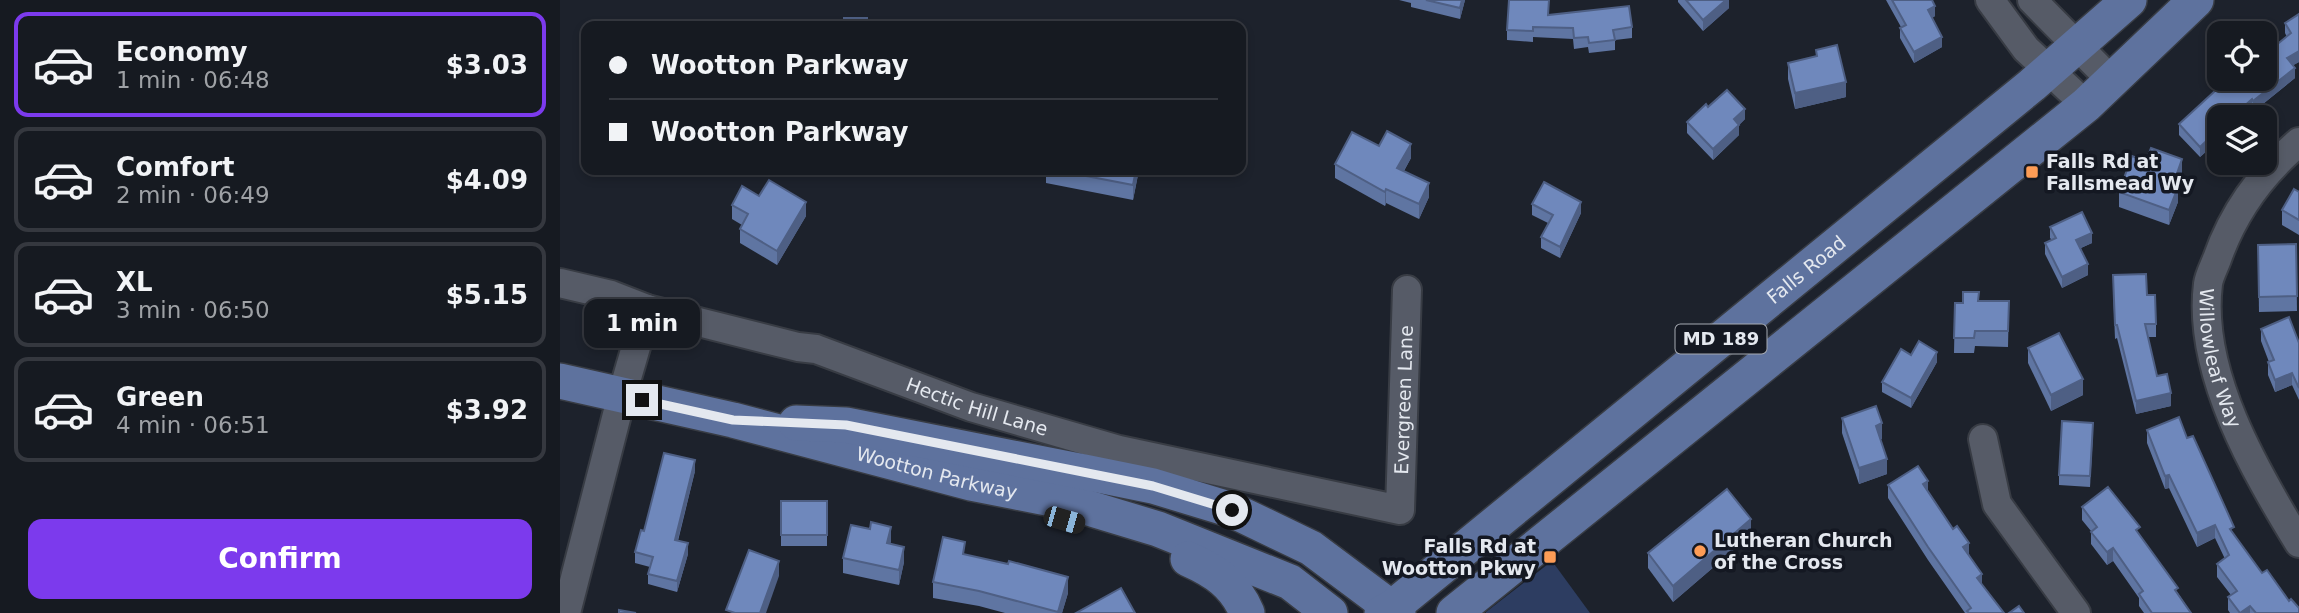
<!DOCTYPE html>
<meta charset="utf-8">
<style>
body{margin:0;font-family:"DejaVu Sans",sans-serif;background:#1f232a;color:#f1f3f6;height:100vh;display:flex;flex-direction:column;font-size:26px;white-space:nowrap}
*{box-sizing:border-box;margin:0}
p{font-size:23px;color:#9ea1a5}
.icon{flex:none;width:38px;height:38px;fill:none;stroke:currentColor;stroke-width:2;stroke-linecap:round;stroke-linejoin:round}
.map{position:relative;flex:1;overflow:hidden}
.side{display:flex;flex-direction:column;background:#161a21;width:560px}
.side>*{flex:none}
.guide{position:absolute;left:21px;top:21px;width:665px;height:154px;border-radius:14px;box-shadow:0 4px 10px #0003,0 0 0 2px #35383f;display:grid;align-content:center;height:154px;padding:0 28px;background:#161a21}
.buttons{position:absolute;left:1647px;top:21px;display:grid;gap:14px}
.buttons a{display:grid;place-items:center;width:70px;height:70px;border-radius:14px;background:#161a21;box-shadow:0 4px 10px #0003,0 0 0 2px #35383f;font-size:35px}
.end{position:absolute;width:32px;height:32px;margin:-16px;border:9px solid #e4e8ef;background:#111;box-shadow:0 0 0 4px #111}
.from{border-radius:50%}
.bubble{position:absolute;height:49px;border-radius:14px;background:#161a21;box-shadow:0 4px 10px #0003,0 0 0 2px #35383f;font-size:23px;font-weight:600;line-height:49px;text-align:center}
.car{position:absolute;width:21px;height:42px;margin:-21px -10px;border-radius:9px;box-shadow:0 0 5px 2px #0007;background:linear-gradient(#222 24%,#8ab4d8 0 40%,#222 0 76%,#8ab4d8 0 86%,#222 0)}
.guide b{display:flex;align-items:center;gap:24px;height:66px;font-size:26px}
.guide b+b{border-top:2px solid #35383f}
.guide i{width:18px;height:18px;background:#f1f3f6}
ul{padding:12px 0 0;list-style:none}
li{display:flex;align-items:center;gap:21px;height:105px;margin:0 14px 10px;padding:0 14px;border:4px solid #35383f;border-radius:14px}
li div{flex:1}
li b{display:block;font-size:26px}
li em{font-style:normal;font-weight:600}
li.selected{border-color:#7c3aed}
li>.icon{width:63px;height:63px;stroke-width:1.5}
.action{display:flex;gap:14px;margin-top:auto;padding:14px 28px}
.action a{flex:1;height:80px;border-radius:14px;background:#7c3aed;color:#fff;font-size:28px;font-weight:600;line-height:80px;text-align:center}
main{display:flex;flex:1;min-height:0}
.map>svg:first-child{display:block}
.green{fill:#2d3d61}
.lines{fill:none;stroke-linecap:round;stroke-linejoin:round}
.minor-casing{stroke:#383c44;stroke-width:32}
.major-casing{stroke:#383c44;stroke-width:38}
.minor{stroke:#565b67;stroke-width:28}
.major{stroke:#5e729e;stroke-width:35}
.wall{fill:#5f75a2}
.shaded-wall{fill:#4e5f84}
.building{fill:#6f88bc;stroke:#4e5f84;stroke-width:2}
.route{stroke:#e4e8ef;stroke-width:9}
.poi-dot{fill:#fd9c56;stroke:#141822;stroke-width:2.5}
.labels{text-anchor:middle;stroke-width:7;stroke-linejoin:round;paint-order:stroke}
.shield{fill:#141822;stroke:#a6aab2;stroke-width:2}
.shield-label{font-size:18px;font-weight:bold;fill:#e4e8ef}
.poi-label{font-size:19px;font-weight:bold;fill:#e4e8ef;stroke:#141822;text-anchor:start}
.street-label{font-size:19px;fill:#e4e8ef;stroke:#141822}
</style>
<main>
<section class="side">
<ul>
<li class="selected"><svg class="icon" aria-label="car" viewBox="0 0 24 24"><path d="M5 17H2v-5l4-1 3-4h7l3 4 3 1v5h-3M9 17h6M6 11h13"/><circle cx="7" cy="17" r="2"/><circle cx="17" cy="17" r="2"/></svg><div><b>Economy</b><p>1 min · 06:48</p></div><em>$3.03</em></li>
<li><svg class="icon" aria-label="car" viewBox="0 0 24 24"><path d="M5 17H2v-5l4-1 3-4h7l3 4 3 1v5h-3M9 17h6M6 11h13"/><circle cx="7" cy="17" r="2"/><circle cx="17" cy="17" r="2"/></svg><div><b>Comfort</b><p>2 min · 06:49</p></div><em>$4.09</em></li>
<li><svg class="icon" aria-label="car" viewBox="0 0 24 24"><path d="M5 17H2v-5l4-1 3-4h7l3 4 3 1v5h-3M9 17h6M6 11h13"/><circle cx="7" cy="17" r="2"/><circle cx="17" cy="17" r="2"/></svg><div><b>XL</b><p>3 min · 06:50</p></div><em>$5.15</em></li>
<li><svg class="icon" aria-label="car" viewBox="0 0 24 24"><path d="M5 17H2v-5l4-1 3-4h7l3 4 3 1v5h-3M9 17h6M6 11h13"/><circle cx="7" cy="17" r="2"/><circle cx="17" cy="17" r="2"/></svg><div><b>Green</b><p>4 min · 06:51</p></div><em>$3.92</em></li>
</ul>
<div class="action"><a>Confirm</a></div>
</section>
<div class="map">
<svg width="1739" height="613" viewBox="0 0 1739 613">
<rect width="100%" height="100%" fill="#1d222c"/>
<polygon class="green" points="992,561 1030,613 926,613 926,612"/>
<g class="lines">
<defs>
<g id="minor">
<polyline points="1430,0 1466,49 1526,105"/>
<polyline points="1472,0 1552,81"/>
<path id="s1" d="M1739,142C1702,173 1673,213 1657,259C1654,267 1649,276 1648,284C1637,372 1695,471 1739,543"/>
<path id="s2" d="M0,283L51,295L87,309L238,347L256,349L411,407L559,450L840,510L847,290"/>
<polyline points="1423,439 1437,504 1516,613"/>
<polyline points="6,613 62,395 87,309"/>
</g>
<g id="major">
<path id="s3" d="M0,381L173,420L411,483L512,503L598,529L730,582L770,613"/>
<polyline points="236,423 286,425 529,473 593,486 672,510 751,548 838,613"/>
<path d="M628,559C655,571 675,584 687,613"/>
<path id="s4" d="M822,613L833,607L1472,85L1569,0"/>
<polyline points="894,613 1526,105 1636,0"/>
</g>
</defs>
<use href="#minor" class="minor-casing"/>
<use href="#major" class="major-casing"/>
<use href="#minor" class="minor"/>
<use href="#major" class="major"/>
</g>
<g class="wall">
<polygon points="839,0 905,0 900,19 851,7 851,3"/>
<polygon points="1118,0 1169,0 1169,8 1143,31 1118,2"/>
<polygon points="1326,0 1372,0 1375,16 1372,18 1382,47 1354,63 1340,38 1340,28 1341,27"/>
<polygon points="1739,14 1739,62 1733,65 1735,78 1693,112 1692,110 1659,117 1659,140 1640,157 1619,135 1619,124 1727,37 1725,33 1725,23"/>
<polygon points="989,15 1072,27 1072,38 1055,40 1055,50 1029,53 1028,47 1014,49 1013,39 973,37 973,42 947,40 947,30"/>
<polygon points="1256,50 1286,97 1235,109 1228,79 1228,63 1256,57"/>
<polygon points="1148,107 1185,119 1179,125 1179,135 1153,160 1127,133 1127,122"/>
<polygon points="819,146 851,158 844,171 869,197 859,219 826,203 825,206 775,178 775,164"/>
<polygon points="486,170 579,170 573,200 486,183"/>
<polygon points="1622,174 1618,187 1618,202 1609,225 1559,207 1559,192"/>
<polygon points="1739,192 1739,235 1722,225 1722,210"/>
<polygon points="199,196 246,216 217,265 180,243 180,229 182,225 172,219 172,205"/>
<polygon points="972,204 1021,213 1000,258 981,248 981,237 988,223 972,215"/>
<polygon points="1490,227 1532,243 1521,248 1528,275 1502,288 1485,254 1485,243 1492,240 1490,238"/>
<polygon points="1736,244 1737,311 1699,312 1698,245"/>
<polygon points="1553,289 1587,295 1596,324 1596,337 1588,337 1597,376 1611,406 1576,414 1557,338 1555,339"/>
<polygon points="1419,301 1449,301 1448,347 1415,346 1414,353 1394,353 1395,303"/>
<polygon points="1701,329 1739,343 1739,400 1732,385 1715,392 1708,375 1708,362 1709,362 1701,341"/>
<polygon points="1468,348 1523,395 1491,411 1468,363"/>
<polygon points="1351,355 1377,362 1351,408 1322,392 1322,382"/>
<polygon points="1282,418 1322,439 1320,439 1327,474 1299,484 1282,433"/>
<polygon points="1587,430 1627,438 1674,535 1702,573 1739,613 1670,613 1668,610 1668,597 1671,595 1657,577 1657,564 1665,559 1655,538 1637,547 1609,488 1605,489 1587,443"/>
<polygon points="1533,434 1530,487 1499,485 1499,475"/>
<polygon points="135,471 118,541 128,554 117,592 88,584 88,574 90,567 75,563 75,552 84,531"/>
<polygon points="1328,485 1368,491 1409,554 1422,585 1444,613 1405,613 1368,560 1328,498"/>
<rect x="221" y="501" width="46" height="45"/>
<polygon points="1522,507 1580,535 1631,613 1584,613 1579,606 1579,598 1553,561 1547,565 1531,544 1531,531 1522,520"/>
<polygon points="1191,535 1113,602 1088,568 1088,553"/>
<polygon points="330,544 344,562 339,585 283,573 283,558"/>
<polygon points="405,555 508,593 502,613 445,613 419,606 373,598 373,582"/>
</g>
<g class="shaded-wall">
<polygon points="902,0 905,0 900,19 900,8"/>
<polygon points="1166,0 1169,0 1169,8 1143,31 1143,20"/>
<polygon points="1375,6 1375,16 1368,21 1368,10"/>
<polygon points="1382,37 1382,47 1354,63 1354,52"/>
<polygon points="1739,51 1739,62 1727,69 1727,58"/>
<polygon points="1735,68 1735,78 1693,112 1693,101"/>
<polygon points="1286,82 1286,97 1235,109 1235,93"/>
<polygon points="1692,99 1692,110 1684,117 1672,117"/>
<polygon points="1185,109 1185,119 1174,130 1174,119"/>
<polygon points="1179,125 1179,135 1153,160 1153,149"/>
<polygon points="1659,129 1659,140 1640,157 1640,147"/>
<polygon points="851,144 851,158 837,183 837,168"/>
<polygon points="1622,159 1622,174 1613,199 1618,187 1618,202 1609,225 1609,210 1613,185"/>
<polygon points="576,170 579,170 573,200 573,185"/>
<polygon points="869,183 869,197 859,219 859,204"/>
<polygon points="826,189 826,203 825,206 825,192"/>
<polygon points="246,202 246,216 217,265 217,251"/>
<polygon points="1021,202 1021,213 1000,258 1000,247"/>
<polygon points="1532,233 1532,243 1516,250 1516,240"/>
<polygon points="1528,264 1528,275 1502,288 1502,277"/>
<polygon points="1377,352 1377,362 1351,408 1351,398"/>
<polygon points="1732,373 1732,385 1715,392 1715,380"/>
<polygon points="1523,379 1523,395 1491,411 1491,395"/>
<polygon points="1611,393 1611,406 1576,414 1576,401"/>
<polygon points="1322,423 1322,439 1316,441 1316,426"/>
<polygon points="1327,459 1327,474 1299,484 1299,468"/>
<polygon points="135,460 135,471 115,551 115,540"/>
<polygon points="1609,475 1609,488 1605,489 1605,476"/>
<polygon points="1368,481 1368,494 1363,484"/>
<polygon points="1191,519 1191,535 1113,602 1113,586"/>
<polygon points="1655,525 1655,538 1637,547 1637,533"/>
<polygon points="331,527 331,542 327,558 327,543"/>
<polygon points="128,543 128,554 117,592 117,581"/>
<polygon points="1409,543 1409,556 1403,547"/>
<polygon points="344,547 344,562 339,585 339,570"/>
<polygon points="1553,548 1553,561 1547,565 1547,552"/>
<polygon points="219,561 219,576 206,613 200,613"/>
<polygon points="1422,574 1422,587 1417,578"/>
<polygon points="508,577 508,593 502,613 498,613"/>
<polygon points="1690,606 1690,613 1680,613"/>
</g>
<g class="building">
<polygon points="866,0 902,0 900,8"/>
<polygon points="949,0 989,0 988,15 1069,6 1072,27 1053,30 1055,40 1029,43 1028,37 1014,38 1013,28 973,27 973,31 947,30"/>
<polygon points="1126,0 1166,0 1143,20"/>
<polygon points="1332,0 1372,0 1375,6 1368,10 1382,37 1354,52 1340,28 1346,25"/>
<polygon points="1739,14 1739,51 1727,58 1735,68 1693,101 1692,99 1672,117 1659,117 1659,129 1640,147 1619,124 1656,90 1659,92 1675,79 1704,79 1704,55 1731,33 1725,23"/>
<rect x="284" y="18" width="23" height="8"/>
<polygon points="1277,45 1286,82 1235,93 1228,63 1257,56 1256,50"/>
<polygon points="1167,90 1185,109 1174,119 1179,125 1153,149 1127,122 1146,104 1148,107"/>
<polygon points="827,131 851,144 837,168 869,183 859,204 826,189 825,192 775,164 792,132 819,146"/>
<polygon points="1591,148 1622,159 1613,185 1618,187 1609,210 1559,192 1572,156 1586,161"/>
<polygon points="495,170 576,170 573,185"/>
<polygon points="209,180 246,202 217,251 180,229 188,214 172,205 182,186 199,196"/>
<polygon points="984,182 1021,202 1000,247 981,237 993,215 972,204"/>
<polygon points="1734,189 1739,192 1739,220 1722,210"/>
<polygon points="1522,212 1532,233 1516,240 1528,264 1502,277 1485,243 1496,238 1490,227"/>
<polygon points="1736,244 1737,296 1699,297 1698,245"/>
<polygon points="1586,274 1587,295 1595,295 1596,324 1585,324 1597,376 1607,374 1611,393 1576,401 1557,325 1555,325 1553,275"/>
<polygon points="1403,292 1419,292 1418,301 1449,301 1448,331 1415,331 1414,338 1394,338 1395,303 1403,303"/>
<polygon points="1729,317 1739,343 1739,388 1732,373 1715,380 1708,362 1714,360 1701,329"/>
<polygon points="1499,333 1523,379 1491,395 1468,348"/>
<polygon points="1359,341 1377,352 1351,398 1322,382 1341,349 1351,355"/>
<polygon points="1316,406 1322,423 1316,426 1327,459 1299,468 1282,418"/>
<polygon points="1619,417 1627,438 1633,436 1674,527 1670,529 1702,573 1707,570 1729,601 1731,599 1739,608 1739,613 1696,613 1690,606 1680,613 1668,597 1677,591 1657,564 1669,555 1655,525 1637,533 1609,475 1605,476 1587,430"/>
<polygon points="1502,421 1533,423 1530,476 1499,475"/>
<polygon points="104,453 135,460 115,540 128,543 117,581 88,574 93,557 75,552 81,530 84,531"/>
<polygon points="1358,466 1368,481 1363,484 1393,529 1397,526 1409,543 1403,547 1422,574 1417,578 1444,613 1409,613 1407,611 1411,608 1368,547 1328,485"/>
<polygon points="1548,487 1580,527 1576,530 1618,588 1615,590 1631,613 1592,613 1579,594 1583,591 1553,548 1547,552 1531,532 1537,527 1522,507"/>
<polygon points="1167,489 1191,519 1113,586 1088,553"/>
<rect x="221" y="501" width="46" height="34"/>
<polygon points="311,522 331,527 327,543 344,547 339,570 283,558 291,525 310,529"/>
<polygon points="383,537 405,542 403,554 448,564 449,561 508,577 498,612 419,591 373,582"/>
<polygon points="189,550 219,561 200,613 175,613 166,610"/>
<polygon points="561,588 575,613 516,613"/>
<polygon points="1459,606 1464,613 1449,613"/>
<polygon points="59,610 76,613 59,613"/>
</g>
<g class="lines">
<polyline class="route" points="82,400 173,420 286,425 593,486 672,510"/>
</g>
<g class="poi-dot">
<rect x="1465" y="165" width="14" height="14" rx="3.5"/>
<circle cx="1140" cy="551" r="7"/>
<rect x="983" y="550" width="14" height="14" rx="3.5"/>
</g>
<g class="labels">
<rect class="shield" x="1115.5" y="324.5" width="91" height="29" rx="5"/>
<g class="shield-label">
<text x="1161" y="345">MD 189</text>
</g>
<g class="poi-label">
<text x="1486" y="168">Falls Rd at<tspan x="1486" dy="22">Fallsmead Wy</tspan></text>
<text x="1154" y="547">Lutheran Church<tspan x="1154" dy="22">of the Cross</tspan></text>
<text x="976" y="553" text-anchor="end">Falls Rd at<tspan x="976" dy="22">Wootton Pkwy</tspan></text>
</g>
<g class="street-label">
<text dy="7" stroke="none"><textPath href="#s4" startOffset="546">Falls Road</textPath></text>
<text dy="7" stroke="none"><textPath href="#s1" startOffset="247">Willowleaf Way</textPath></text>
<text dy="7" stroke="none"><textPath href="#s2" startOffset="982">Evergreen Lane</textPath></text>
<text dy="7" stroke="none"><textPath href="#s2" startOffset="436">Hectic Hill Lane</textPath></text>
<text dy="7" stroke="none"><textPath href="#s3" startOffset="388">Wootton Parkway</textPath></text>
</g>
</g>
</svg>
<div class="buttons">
<a><svg class="icon" aria-label="locate" viewBox="0 0 24 24"><circle cx="12" cy="12" r="6"/><path d="M12 2v4M12 18v4M2 12h4M18 12h4"/></svg></a>
<a><svg class="icon" aria-label="layers" viewBox="0 0 24 24"><path d="M12 4l9 5-9 5-9-5zM3 14l9 5 9-5"/></svg></a>
</div>
<i class="end from" style="left:672px;top:510px"></i>
<i class="end" style="left:82px;top:400px"></i>
<div class="bubble" style="left:24px;top:299px;width:116px">1 min</div>
<i class="car" style="left:504px;top:520px;rotate:106deg"></i>
<div class="guide">
<b><i class="from"></i>Wootton Parkway</b>
<b><i></i>Wootton Parkway</b>
</div>
</div>
</main>
